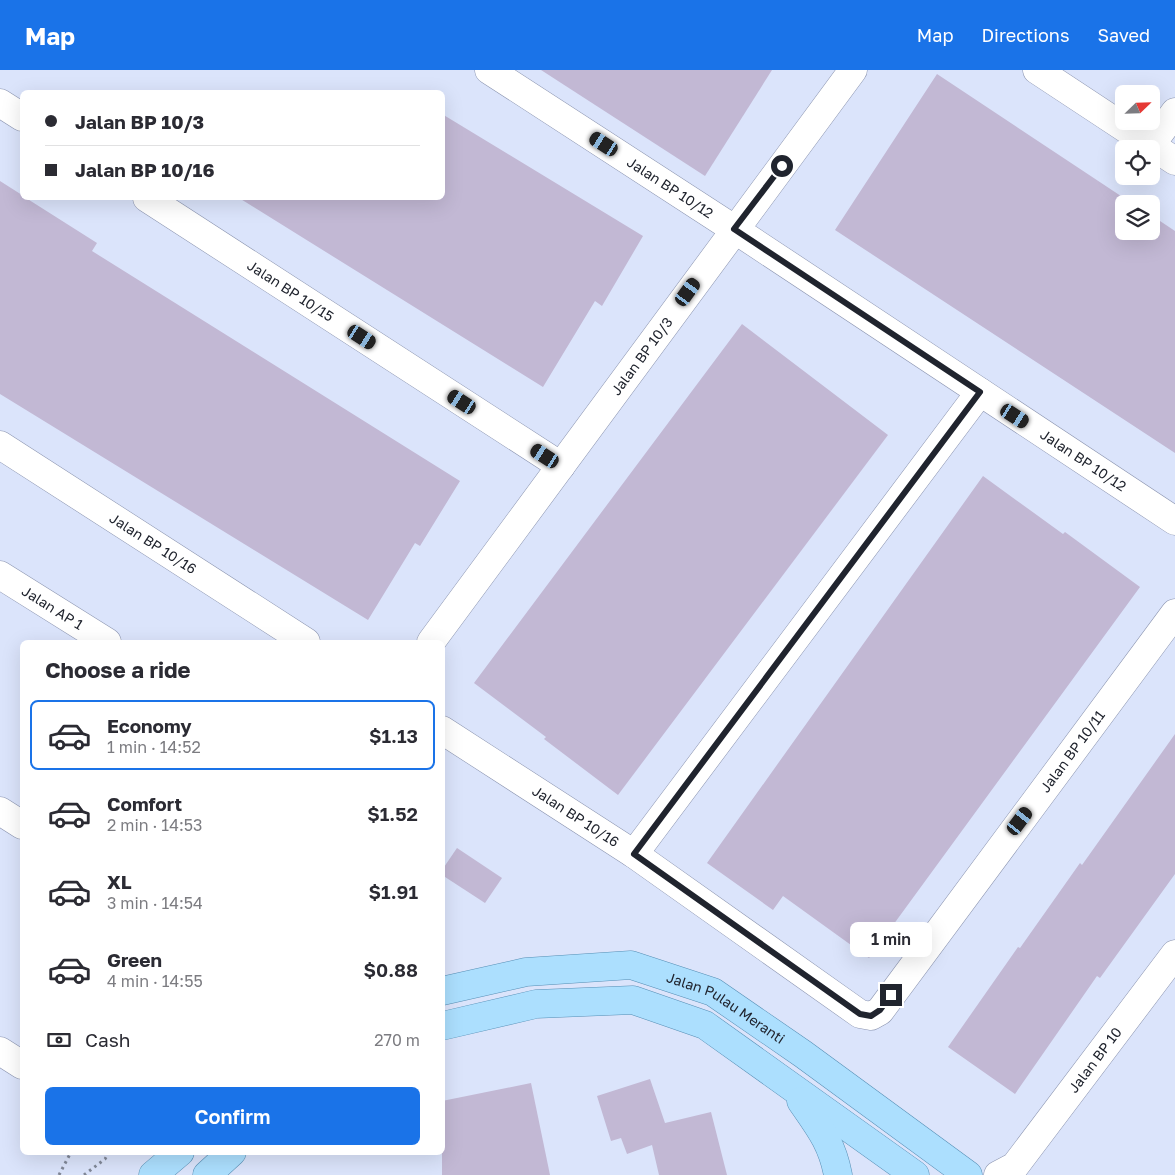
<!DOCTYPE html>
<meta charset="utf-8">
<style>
body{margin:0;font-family:"Golos Text",sans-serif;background:#f2f2f3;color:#2b2b33;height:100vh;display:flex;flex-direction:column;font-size:19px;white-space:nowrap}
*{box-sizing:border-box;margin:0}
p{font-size:16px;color:#7c7c81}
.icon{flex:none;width:28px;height:28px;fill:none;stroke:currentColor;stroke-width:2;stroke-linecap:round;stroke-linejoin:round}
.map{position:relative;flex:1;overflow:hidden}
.panel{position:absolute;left:20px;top:570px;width:425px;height:515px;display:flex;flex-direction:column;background:#fff;border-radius:8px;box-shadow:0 5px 20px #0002}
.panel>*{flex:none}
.hud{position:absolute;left:20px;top:20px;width:425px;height:110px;border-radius:8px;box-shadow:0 5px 20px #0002;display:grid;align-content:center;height:110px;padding:0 25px;background:#fff}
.needle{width:32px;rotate:67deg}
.fabs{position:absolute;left:1115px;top:15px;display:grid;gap:10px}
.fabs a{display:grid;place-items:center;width:45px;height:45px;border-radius:8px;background:#fff;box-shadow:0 5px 20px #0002;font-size:25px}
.end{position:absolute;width:22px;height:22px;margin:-11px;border:6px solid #20242e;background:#fff;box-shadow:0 0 0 2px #fff}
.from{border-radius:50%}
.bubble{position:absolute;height:35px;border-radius:8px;background:#fff;box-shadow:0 5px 20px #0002;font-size:16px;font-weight:600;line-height:35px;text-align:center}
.car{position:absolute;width:15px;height:30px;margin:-15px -8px;border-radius:6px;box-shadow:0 0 4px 1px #0007;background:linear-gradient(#222 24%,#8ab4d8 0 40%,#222 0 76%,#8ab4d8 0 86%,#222 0)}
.hud b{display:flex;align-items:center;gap:18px;height:48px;font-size:19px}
.hud b+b{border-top:1px solid #e1e1e2}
.hud i{width:12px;height:12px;background:#2b2b33}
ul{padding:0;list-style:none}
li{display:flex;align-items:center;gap:15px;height:70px;margin:0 10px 8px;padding:0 15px;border:2px solid transparent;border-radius:8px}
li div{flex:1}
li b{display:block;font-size:19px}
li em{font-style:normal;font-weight:600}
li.current{border-color:#1a73e8}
li>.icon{width:45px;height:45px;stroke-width:1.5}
h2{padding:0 25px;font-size:22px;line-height:60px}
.pay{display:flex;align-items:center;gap:12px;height:55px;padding:0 25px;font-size:19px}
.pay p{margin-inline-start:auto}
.cta{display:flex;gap:10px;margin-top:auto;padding:10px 25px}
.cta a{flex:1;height:58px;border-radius:8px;background:#1a73e8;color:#fff;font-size:20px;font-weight:600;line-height:58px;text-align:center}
header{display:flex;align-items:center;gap:30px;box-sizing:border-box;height:70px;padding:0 25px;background:#1a73e8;color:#fff}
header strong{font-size:24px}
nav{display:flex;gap:28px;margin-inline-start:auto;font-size:18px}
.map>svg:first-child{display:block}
.building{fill:#c2b8d4}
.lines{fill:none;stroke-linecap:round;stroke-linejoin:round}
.street-casing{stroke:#8c95b0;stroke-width:29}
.secondary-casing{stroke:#8c95b0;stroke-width:29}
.primary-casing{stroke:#578fb5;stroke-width:29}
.path{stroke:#818898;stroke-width:3;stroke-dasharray:2.5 4;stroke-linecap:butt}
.street{stroke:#fff;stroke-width:28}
.secondary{stroke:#fff;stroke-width:28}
.primary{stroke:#acdffe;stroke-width:28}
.route{stroke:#20242e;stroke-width:6}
.labels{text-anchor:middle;stroke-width:4.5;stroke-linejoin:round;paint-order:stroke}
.street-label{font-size:14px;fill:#20242e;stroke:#fff}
</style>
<header>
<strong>Map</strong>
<nav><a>Map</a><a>Directions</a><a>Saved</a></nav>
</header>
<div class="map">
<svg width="1175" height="1105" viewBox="0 0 1175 1105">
<rect width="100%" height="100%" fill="#dbe4fb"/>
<g class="building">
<polygon points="541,0 772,0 705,106"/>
<polygon points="937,4 1133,134 1124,134 1124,161 1151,161 1151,145 1175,161 1175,383 835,160"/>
<polygon points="442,44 643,166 602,236 595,231 543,317 239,128 442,128"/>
<polygon points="0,111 22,125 22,128 26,128 97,173 92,181 460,411 420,476 415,473 368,550 0,324"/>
<polygon points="742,254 888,365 618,725 544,669 546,667 474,613"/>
<polygon points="983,406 1063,464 1065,462 1140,517 869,888 783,826 773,840 707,793"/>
<polygon points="1175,664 1175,804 1100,908 1097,906 1015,1024 948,977 1018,877 1020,878 1080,793 1082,795"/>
<polygon points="457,778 502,808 485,833 442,805 442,800"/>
<polygon points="650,1009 665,1053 711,1042 727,1105 659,1105 652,1075 627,1084 621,1068 611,1071 597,1026"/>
<polygon points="531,1013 550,1105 442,1105 442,1031"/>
</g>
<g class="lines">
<defs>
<g id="street">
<path id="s1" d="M489,0L734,159L1175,451"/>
<polyline points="1037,0 1175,91"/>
<polyline points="0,33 22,47"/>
<polyline points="1151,75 1175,42"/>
<path id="s2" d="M147,128L561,396"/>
<path id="s3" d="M0,375L306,572"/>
<path id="s4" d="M0,505L107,572"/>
<path id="s5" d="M431,572L853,0"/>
<path id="s6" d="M442,660L634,784L860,944L871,946L880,941L1175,543"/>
<polyline points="0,741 22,755"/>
<polyline points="634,784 980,322"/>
<polyline points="0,981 22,995"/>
</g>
<g id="secondary">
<path id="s7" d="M998,1105L1015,1096L1175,884"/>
</g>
<g id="primary">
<path id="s8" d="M442,921L526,902L631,895L713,922L803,984L968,1105"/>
<polyline points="442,956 536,934 633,930 705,955 915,1105"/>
<path d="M801,1031C819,1057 832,1073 838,1105"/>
<polyline points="153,1105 180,1082"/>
<polyline points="207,1105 232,1082"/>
</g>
</defs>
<use href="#street" class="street-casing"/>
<use href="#secondary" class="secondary-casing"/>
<use href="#primary" class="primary-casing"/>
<g class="path">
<polyline points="59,1105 71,1082"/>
<polyline points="84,1105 105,1089 109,1082"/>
</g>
<use href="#street" class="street"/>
<use href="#secondary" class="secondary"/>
<use href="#primary" class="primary"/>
</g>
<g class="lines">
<polyline class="route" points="782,96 734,159 980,322 634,784 860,944 871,946 880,940 891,925"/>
</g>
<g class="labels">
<g class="street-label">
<text dy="5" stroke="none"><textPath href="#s1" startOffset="216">Jalan BP 10/12</textPath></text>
<text dy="5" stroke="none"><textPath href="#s2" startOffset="171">Jalan BP 10/15</textPath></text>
<text dy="5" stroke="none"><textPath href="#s5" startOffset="355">Jalan BP 10/3</textPath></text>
<text dy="5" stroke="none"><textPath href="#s1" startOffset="711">Jalan BP 10/12</textPath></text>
<text dy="5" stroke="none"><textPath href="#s3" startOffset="182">Jalan BP 10/16</textPath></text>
<text dy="5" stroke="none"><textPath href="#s4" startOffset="62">Jalan AP 1</textPath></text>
<text dy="5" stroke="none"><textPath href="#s6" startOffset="850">Jalan BP 10/11</textPath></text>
<text dy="5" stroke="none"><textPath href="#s6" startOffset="159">Jalan BP 10/16</textPath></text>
<text dy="5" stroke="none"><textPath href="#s8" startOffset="296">Jalan Pulau Meranti</textPath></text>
<text dy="5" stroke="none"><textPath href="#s7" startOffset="152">Jalan BP 10</textPath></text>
</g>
</g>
</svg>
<div class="fabs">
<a><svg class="needle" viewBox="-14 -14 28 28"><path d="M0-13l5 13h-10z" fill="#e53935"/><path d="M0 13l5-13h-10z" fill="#7c7c81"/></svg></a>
<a><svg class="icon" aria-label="locate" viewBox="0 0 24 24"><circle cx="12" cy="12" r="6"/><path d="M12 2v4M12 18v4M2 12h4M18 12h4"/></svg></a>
<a><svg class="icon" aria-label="layers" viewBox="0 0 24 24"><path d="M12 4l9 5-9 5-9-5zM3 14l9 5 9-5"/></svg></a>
</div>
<i class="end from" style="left:782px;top:96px"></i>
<i class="end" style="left:891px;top:925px"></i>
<div class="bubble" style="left:850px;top:852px;width:82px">1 min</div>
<i class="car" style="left:604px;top:74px;rotate:303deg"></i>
<i class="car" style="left:688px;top:222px;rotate:36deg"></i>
<i class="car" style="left:362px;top:267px;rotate:123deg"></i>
<i class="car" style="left:462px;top:332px;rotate:303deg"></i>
<i class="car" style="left:1015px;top:346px;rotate:123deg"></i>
<i class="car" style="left:545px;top:386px;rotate:303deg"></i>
<i class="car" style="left:1020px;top:751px;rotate:37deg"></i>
<div class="hud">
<b><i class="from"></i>Jalan BP 10/3</b>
<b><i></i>Jalan BP 10/16</b>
</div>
<section class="panel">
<h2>Choose a ride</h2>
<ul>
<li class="current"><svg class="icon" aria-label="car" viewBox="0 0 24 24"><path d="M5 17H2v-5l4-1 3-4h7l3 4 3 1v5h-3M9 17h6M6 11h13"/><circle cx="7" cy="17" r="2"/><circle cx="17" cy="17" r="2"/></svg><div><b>Economy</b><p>1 min · 14:52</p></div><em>$1.13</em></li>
<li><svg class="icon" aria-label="car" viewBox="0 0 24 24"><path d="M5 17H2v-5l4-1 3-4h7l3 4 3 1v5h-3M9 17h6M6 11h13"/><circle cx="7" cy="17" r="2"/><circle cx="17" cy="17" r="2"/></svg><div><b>Comfort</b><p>2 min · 14:53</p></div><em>$1.52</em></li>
<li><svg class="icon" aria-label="car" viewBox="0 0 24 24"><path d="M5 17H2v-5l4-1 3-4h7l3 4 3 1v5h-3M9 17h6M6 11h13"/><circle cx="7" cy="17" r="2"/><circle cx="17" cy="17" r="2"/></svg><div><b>XL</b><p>3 min · 14:54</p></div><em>$1.91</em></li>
<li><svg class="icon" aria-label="car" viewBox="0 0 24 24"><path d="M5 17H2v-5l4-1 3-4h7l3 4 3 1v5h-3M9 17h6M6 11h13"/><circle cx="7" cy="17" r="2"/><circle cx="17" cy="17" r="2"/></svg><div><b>Green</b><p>4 min · 14:55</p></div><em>$0.88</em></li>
</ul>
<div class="pay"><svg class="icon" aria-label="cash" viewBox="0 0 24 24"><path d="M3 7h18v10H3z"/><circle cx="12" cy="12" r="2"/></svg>Cash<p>270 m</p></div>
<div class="cta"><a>Confirm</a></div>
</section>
</div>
